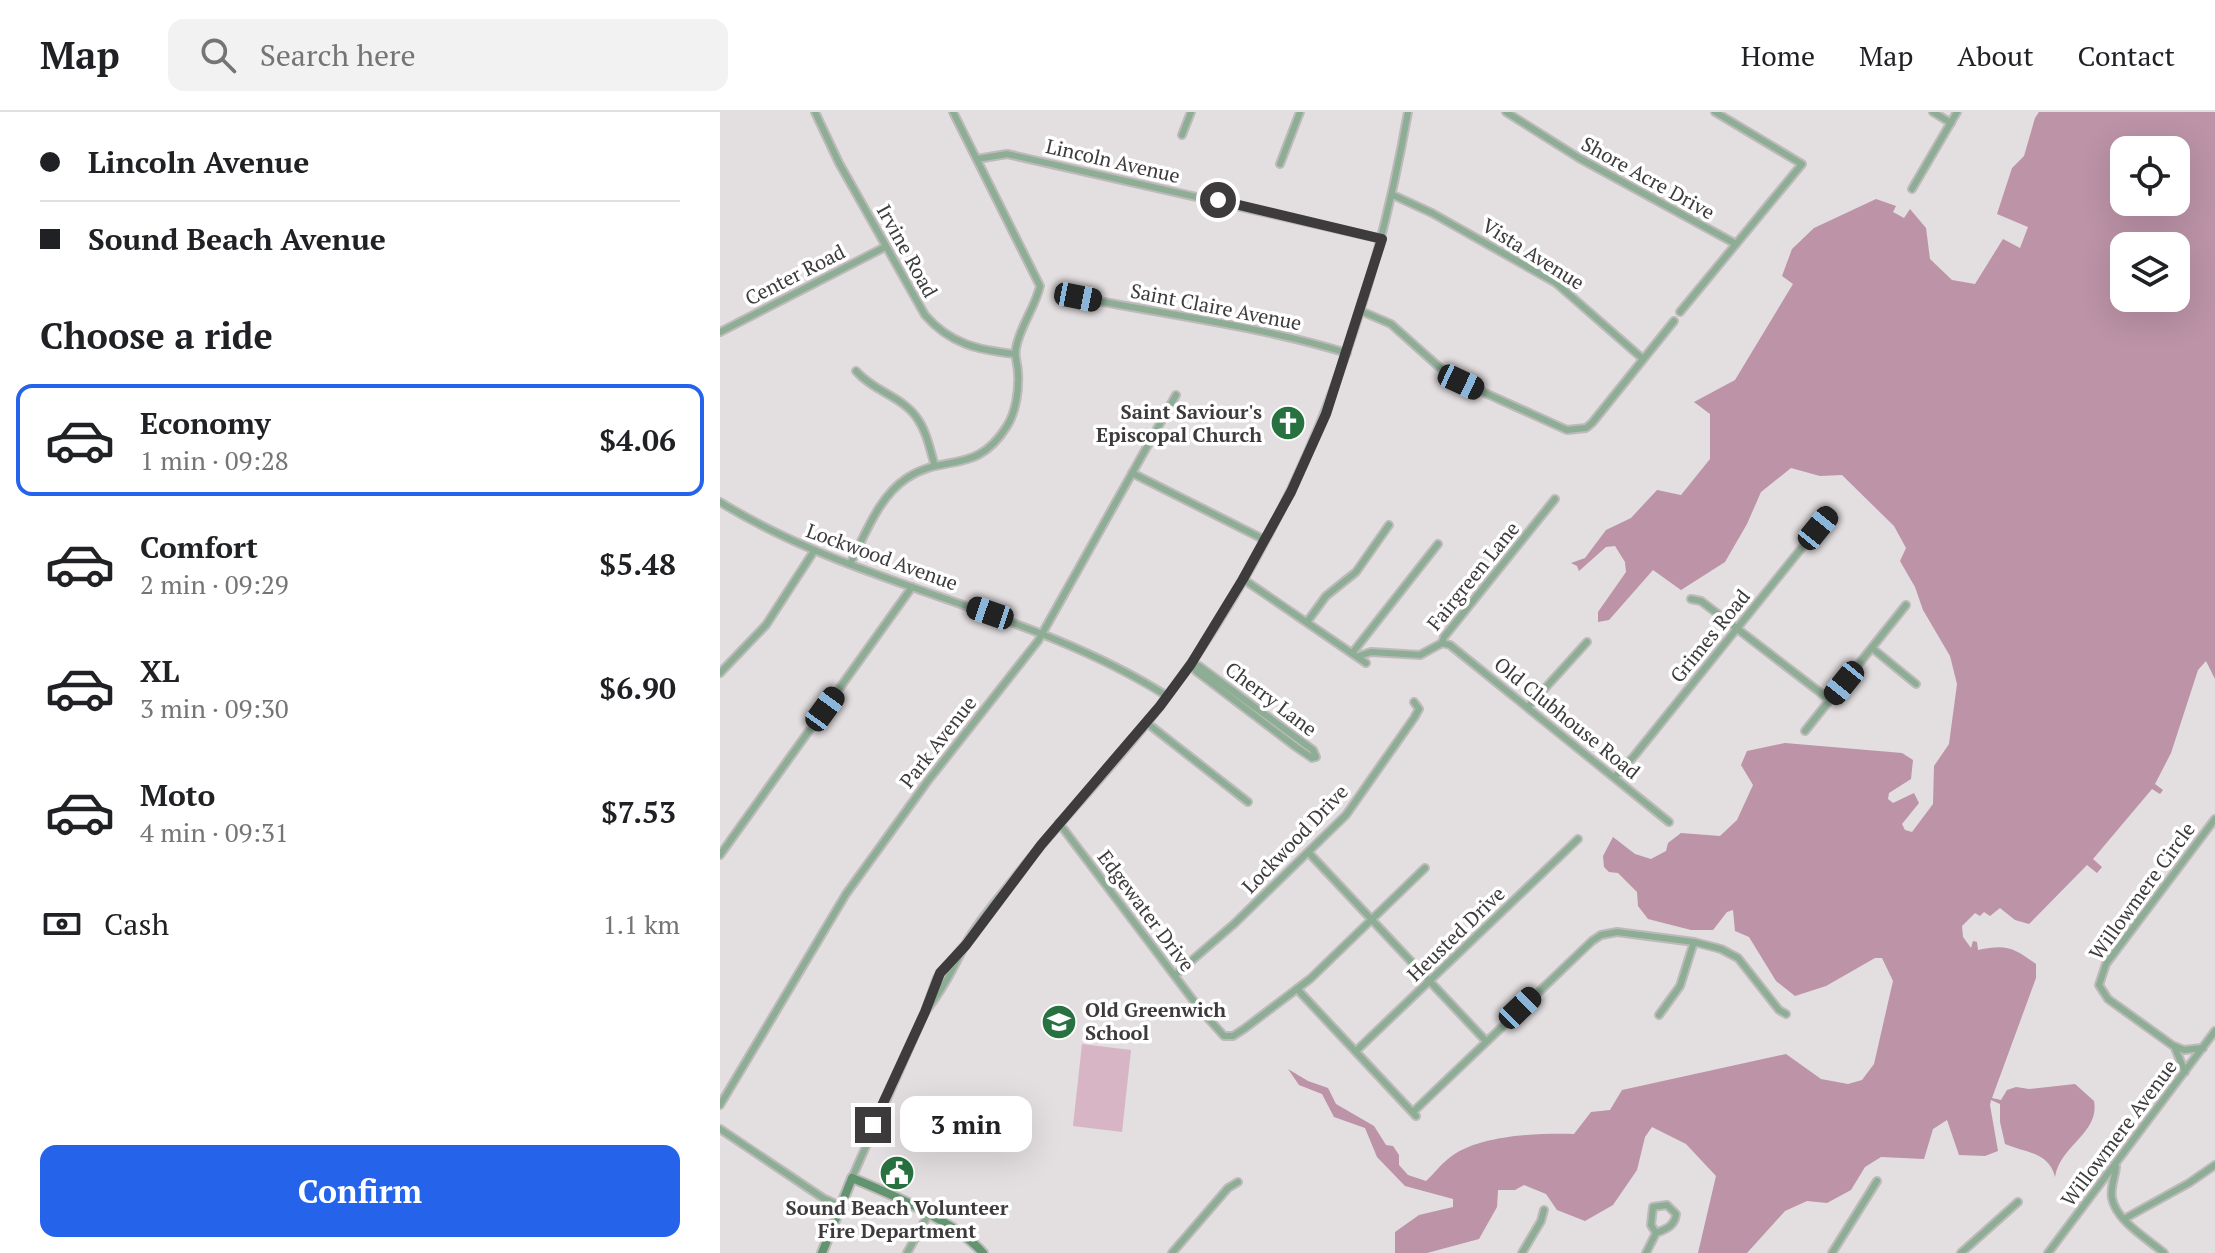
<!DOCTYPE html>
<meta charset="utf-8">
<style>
body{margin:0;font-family:"PT Serif",serif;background:#f2f2f2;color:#202124;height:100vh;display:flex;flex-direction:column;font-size:30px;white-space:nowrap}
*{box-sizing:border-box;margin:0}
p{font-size:26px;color:#757577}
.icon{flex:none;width:44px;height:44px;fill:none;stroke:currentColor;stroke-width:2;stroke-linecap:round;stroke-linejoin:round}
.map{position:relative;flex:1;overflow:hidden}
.details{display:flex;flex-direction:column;background:#fff;width:720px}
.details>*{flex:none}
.hud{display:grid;align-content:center;height:176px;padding:0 40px;background:#fff}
.tools{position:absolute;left:1390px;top:24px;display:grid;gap:16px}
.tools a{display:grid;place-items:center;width:80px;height:80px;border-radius:16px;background:#fff;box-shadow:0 8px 32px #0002;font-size:40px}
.end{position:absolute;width:36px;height:36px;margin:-18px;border:10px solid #3d3b3c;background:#fff;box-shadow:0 0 0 4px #fff}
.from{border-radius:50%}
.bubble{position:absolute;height:56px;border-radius:16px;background:#fff;box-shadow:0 8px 32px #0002;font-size:26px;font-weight:800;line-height:56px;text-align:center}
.car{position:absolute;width:24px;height:48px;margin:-24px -12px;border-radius:10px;box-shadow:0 0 6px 2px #0007;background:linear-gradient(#222 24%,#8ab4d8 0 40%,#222 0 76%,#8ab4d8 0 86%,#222 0)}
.hud b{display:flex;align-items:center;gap:28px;height:76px;font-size:30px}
.hud b+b{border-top:2px solid #e0e0e0}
.hud i{width:20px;height:20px;background:#202124}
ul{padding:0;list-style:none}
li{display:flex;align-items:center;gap:24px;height:112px;margin:0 16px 12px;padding:0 24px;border:4px solid transparent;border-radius:16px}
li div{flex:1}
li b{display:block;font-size:30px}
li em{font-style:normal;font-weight:800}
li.selected{border-color:#2563eb}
li>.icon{width:72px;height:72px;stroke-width:1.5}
h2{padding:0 40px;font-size:36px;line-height:96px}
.pay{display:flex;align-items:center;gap:20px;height:88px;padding:0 40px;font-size:30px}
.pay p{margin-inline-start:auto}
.action{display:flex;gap:16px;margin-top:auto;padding:16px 40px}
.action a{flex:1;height:92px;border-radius:16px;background:#2563eb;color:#fff;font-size:32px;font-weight:800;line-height:92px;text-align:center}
header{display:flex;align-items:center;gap:48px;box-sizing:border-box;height:112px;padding:0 40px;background:#fff;border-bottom:2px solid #e0e0e0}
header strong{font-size:38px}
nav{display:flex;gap:44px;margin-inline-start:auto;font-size:28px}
.search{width:560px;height:72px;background:#f2f2f2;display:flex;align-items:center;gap:20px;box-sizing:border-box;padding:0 28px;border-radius:16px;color:#757577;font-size:30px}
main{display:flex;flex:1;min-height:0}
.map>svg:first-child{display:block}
.green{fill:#d7b5c5}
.water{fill:#bc93a7;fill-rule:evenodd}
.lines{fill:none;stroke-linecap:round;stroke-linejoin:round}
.street-casing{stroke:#bebabc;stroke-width:10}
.secondary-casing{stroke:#bebabc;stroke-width:12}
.street{stroke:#8dae94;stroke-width:6}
.secondary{stroke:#62956f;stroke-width:8}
.route{stroke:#3d3b3c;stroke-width:10}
.labels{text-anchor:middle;stroke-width:7;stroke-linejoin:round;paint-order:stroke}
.street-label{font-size:20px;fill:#3d3b3c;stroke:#fff}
.poi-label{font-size:20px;font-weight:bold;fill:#3d3b3c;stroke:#fff;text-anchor:end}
</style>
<header>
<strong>Map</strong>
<div class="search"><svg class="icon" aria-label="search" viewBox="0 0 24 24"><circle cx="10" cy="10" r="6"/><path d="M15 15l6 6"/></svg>Search here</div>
<nav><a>Home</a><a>Map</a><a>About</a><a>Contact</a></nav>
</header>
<main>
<section class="details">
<div class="hud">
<b><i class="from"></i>Lincoln Avenue</b>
<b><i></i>Sound Beach Avenue</b>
</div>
<h2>Choose a ride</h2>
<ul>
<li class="selected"><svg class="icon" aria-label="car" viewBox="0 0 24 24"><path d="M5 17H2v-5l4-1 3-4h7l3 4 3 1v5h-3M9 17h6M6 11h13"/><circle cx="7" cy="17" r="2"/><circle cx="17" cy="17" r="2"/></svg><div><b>Economy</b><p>1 min · 09:28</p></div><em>$4.06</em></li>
<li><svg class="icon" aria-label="car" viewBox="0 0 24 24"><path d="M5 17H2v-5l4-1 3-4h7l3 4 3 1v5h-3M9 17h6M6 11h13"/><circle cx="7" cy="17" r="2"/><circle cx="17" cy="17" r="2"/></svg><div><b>Comfort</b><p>2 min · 09:29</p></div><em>$5.48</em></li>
<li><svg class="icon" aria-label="car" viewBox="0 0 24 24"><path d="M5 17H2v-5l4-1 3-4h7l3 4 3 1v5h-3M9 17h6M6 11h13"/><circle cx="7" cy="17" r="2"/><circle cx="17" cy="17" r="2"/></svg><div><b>XL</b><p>3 min · 09:30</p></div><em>$6.90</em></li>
<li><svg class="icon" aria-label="car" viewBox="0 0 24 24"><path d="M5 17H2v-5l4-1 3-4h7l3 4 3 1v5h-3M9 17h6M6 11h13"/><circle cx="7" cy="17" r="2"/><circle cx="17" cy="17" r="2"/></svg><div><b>Moto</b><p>4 min · 09:31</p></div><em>$7.53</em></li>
</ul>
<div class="pay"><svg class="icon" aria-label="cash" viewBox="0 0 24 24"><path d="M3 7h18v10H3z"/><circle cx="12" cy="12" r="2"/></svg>Cash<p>1.1 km</p></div>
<div class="action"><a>Confirm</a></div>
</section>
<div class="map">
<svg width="1495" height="1141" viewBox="0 0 1495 1141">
<rect width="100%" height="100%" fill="#e3dee0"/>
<polygon class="green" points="362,932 411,938 402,1020 353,1014"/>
<path class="water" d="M1319,0H1495V567L1486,549L1478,558L1451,641L1435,672L1443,678L1440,682L1432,677L1373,747L1382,755L1377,761L1367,753L1309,812L1295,808L1280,796L1270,804L1264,800L1260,804L1255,801L1242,814L1243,825L1251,836L1253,829L1257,830L1258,838C1286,832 1293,835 1316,852V866L1272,986L1281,988L1287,978L1296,975L1309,977L1355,972L1374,989C1380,1021 1340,1033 1335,1065C1329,1040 1306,1041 1285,1032L1280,1010V992L1271,988L1270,993L1278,1039L1265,1044L1239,1043L1227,1008L1213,1017L1204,1047L1161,1045L1145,1055L1131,1078L1107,1091L1087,1089L1065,1099L1027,1141H978L996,1064L966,1032L932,1015L925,1025L917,1058L893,1093L865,1109L837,1098L826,1082L804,1073L795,1078H778L777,1095L759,1127L707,1141H675V1120L699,1103L733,1095V1087L685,1074L657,1045L645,1016L614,1005L602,982L579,973L568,957L588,969L608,976L616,992L654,1014L666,1033L673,1034L679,1043V1053L688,1063L706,1069C714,1062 720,1053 728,1047C756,1023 818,1021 854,1022L871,1000L890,998L902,978L1066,942L1101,967L1128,972L1142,968L1154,952L1173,869L1162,846H1155L1106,874L1075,884L1056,869L1029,825L1015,819L1013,798L1007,800L993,818H971L928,807L918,794L917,780L898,761L889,760L884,755L883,744L893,725L915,742L931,747L946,739L948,731L961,721L1000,724L1017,708L1033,673L1021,653L1027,639L1065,631L1182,641L1193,648L1191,667L1169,681L1168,687L1173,691L1194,681L1199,691L1182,712L1185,718L1192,720L1213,692L1214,654L1229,632L1237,572L1230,544L1203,498L1195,475L1180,449L1186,436L1174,414L1122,363L1100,364L1071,356L1041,380L1027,412L1005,450L961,478L933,458L889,508L878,510V500L906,460L905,450L895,434L886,435L859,459L857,454L851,451L865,446L886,418L911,406L937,378L961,383L990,347V302L974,290L1015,268L1073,172L1062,164L1072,137L1094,116L1156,87L1176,94L1173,100L1184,106L1190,97L1206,116L1210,147L1232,168L1255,172L1283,127L1300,136L1308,115L1277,102L1292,56L1304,44L1315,6ZM1456,38V90H1404V38ZM1456,134V186H1404V134Z"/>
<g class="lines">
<defs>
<g id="street">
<path d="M95,0L119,51L205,203C230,232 258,238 295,242"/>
<polyline points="786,0 859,46 1016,132"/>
<polyline points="1213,0 1231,11"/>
<polyline points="462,23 471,0"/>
<polyline points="257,47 287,42 662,127"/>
<polyline points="560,52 580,0"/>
<polyline points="1192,77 1237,0"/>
<polyline points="673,83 712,101 836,171 923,247"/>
<path d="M358,185C448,203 539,214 627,241"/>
<polyline points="641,199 671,212 718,254 741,270 847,318 866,316 872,311 954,209"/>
<polyline points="960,200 1082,52 995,0"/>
<polyline points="0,220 165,135"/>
<path d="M136,259C153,279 183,285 197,306C207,320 210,338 215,354"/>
<polyline points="412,361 545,428"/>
<path d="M0,390C140,476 308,496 447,584"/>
<path d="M130,452C145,423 159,384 187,366C224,341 256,364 287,314C296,300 299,278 298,261C298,252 294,245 296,236C300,214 315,196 320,174L233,0"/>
<polyline points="523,467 646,551"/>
<polyline points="971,487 981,489 998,502 1110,588"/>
<polyline points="587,510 606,484 636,460 669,413"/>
<polyline points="722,531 730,533 949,710"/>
<polyline points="1152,536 1196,572"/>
<polyline points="633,540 718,432"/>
<polyline points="639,544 651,540 700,543 722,531 724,525 835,387"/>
<polygon points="471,552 479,554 593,638 596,645 592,646 576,635 476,559"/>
<polyline points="0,561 46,513 94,439"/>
<polyline points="808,595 867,530"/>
<polyline points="427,611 528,690"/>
<polyline points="1085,619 1186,493"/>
<polyline points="895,665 915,643 1109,402"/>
<polyline points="339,711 479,896 504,924 513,924 524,917 590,867 705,756"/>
<polyline points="589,741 765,928"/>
<polyline points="0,743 192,475"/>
<polyline points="455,863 514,812 626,703 694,606 699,597 694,590"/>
<polyline points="577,877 696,1004"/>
<path d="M205,900C222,879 233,857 245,833C258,809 279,786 296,764C342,706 396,653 441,593C574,417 650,216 688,0"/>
<polyline points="939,903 960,874 974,830"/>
<polyline points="1455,936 1465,960"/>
<polyline points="1483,936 1464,938 1452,933 1388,887 1379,873 1386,852 1495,707"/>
<polyline points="636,939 858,727"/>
<polyline points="0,993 126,782 207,670 318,529 456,283"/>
<polyline points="693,1000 872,829 881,823 897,820 974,830 1001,837 1018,846 1059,898 1066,902"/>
<polyline points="0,1017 103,1086 120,1094"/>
<path d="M1396,1055C1395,1065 1390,1076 1392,1086C1396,1109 1428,1127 1444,1141"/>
<polyline points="132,1066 205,900 217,866 243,835"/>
<polyline points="1404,1107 1469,1071 1495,1053"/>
<polyline points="187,1141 208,1103"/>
<polyline points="452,1141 508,1076 518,1070"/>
<polyline points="802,1141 821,1109 824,1098"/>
<path d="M926,1141L936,1121C946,1117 955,1114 956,1102L947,1093L933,1095L931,1113L936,1121"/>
<polyline points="1112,1141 1157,1069"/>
<polyline points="1241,1141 1298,1090"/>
<polyline points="1328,1141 1495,919"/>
</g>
<path id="secondary" d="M102,1141L132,1066C169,1081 237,1111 263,1141"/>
</defs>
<use href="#street" class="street-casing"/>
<use href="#secondary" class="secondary-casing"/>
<use href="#street" class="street"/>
<use href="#secondary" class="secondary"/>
</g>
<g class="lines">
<polyline class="route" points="153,1013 205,900 220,861 246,833 321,733 440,594 471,552 523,467 571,380 606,302 662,127 498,88"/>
</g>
<defs>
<symbol id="church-disc" viewBox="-11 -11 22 22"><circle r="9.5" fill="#277240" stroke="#fff"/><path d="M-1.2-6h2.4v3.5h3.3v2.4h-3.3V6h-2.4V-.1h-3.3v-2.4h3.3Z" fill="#fff"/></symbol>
<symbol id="school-disc" viewBox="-11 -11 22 22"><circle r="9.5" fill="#277240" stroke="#fff"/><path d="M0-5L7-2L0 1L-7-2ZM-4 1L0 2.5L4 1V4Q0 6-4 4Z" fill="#fff"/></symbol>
<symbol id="civic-disc" viewBox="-11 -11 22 22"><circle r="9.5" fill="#277240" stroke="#fff"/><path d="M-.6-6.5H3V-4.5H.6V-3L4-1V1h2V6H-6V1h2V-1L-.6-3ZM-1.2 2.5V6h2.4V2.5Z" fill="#fff"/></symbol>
</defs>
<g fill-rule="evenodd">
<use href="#church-disc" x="548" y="291" width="40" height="40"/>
<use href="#school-disc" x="319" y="890" width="40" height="40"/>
<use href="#civic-disc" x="157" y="1041" width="40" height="40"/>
</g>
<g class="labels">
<g class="street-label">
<text transform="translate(393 49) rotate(13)" y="7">Lincoln Avenue</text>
<text transform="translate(928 66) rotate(29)" y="7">Shore Acre Drive</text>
<text transform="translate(187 139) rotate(61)" y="7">Irvine Road</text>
<text transform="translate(813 142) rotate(32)" y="7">Vista Avenue</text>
<text transform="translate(75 163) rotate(-27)" y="7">Center Road</text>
<text transform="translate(496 195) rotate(11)" y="7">Saint Claire Avenue</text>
<text transform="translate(162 445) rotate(20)" y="7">Lockwood Avenue</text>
<text transform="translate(753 464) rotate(-51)" y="7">Fairgreen Lane</text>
<text transform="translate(990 524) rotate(-51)" y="7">Grimes Road</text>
<text transform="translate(551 587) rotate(37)" y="7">Cherry Lane</text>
<text transform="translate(847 606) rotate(39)" y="7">Old Clubhouse Road</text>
<text transform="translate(218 630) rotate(-52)" y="7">Park Avenue</text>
<text transform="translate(575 727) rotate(-46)" y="7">Lockwood Drive</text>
<text transform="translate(1422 779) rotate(-54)" y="7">Willowmere Circle</text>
<text transform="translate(426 799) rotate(53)" y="7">Edgewater Drive</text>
<text transform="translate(736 822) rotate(-44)" y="7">Heusted Drive</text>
<text transform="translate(1399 1021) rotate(-53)" y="7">Willowmere Avenue</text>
</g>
<g class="poi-label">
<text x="542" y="307">Saint Saviour's<tspan x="542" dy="23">Episcopal Church</tspan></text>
<text x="365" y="905" text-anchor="start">Old Greenwich<tspan x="365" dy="23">School</tspan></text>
<text x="177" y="1103" text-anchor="middle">Sound Beach Volunteer<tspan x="177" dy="23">Fire Department</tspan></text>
</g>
</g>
</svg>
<div class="tools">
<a><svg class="icon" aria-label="locate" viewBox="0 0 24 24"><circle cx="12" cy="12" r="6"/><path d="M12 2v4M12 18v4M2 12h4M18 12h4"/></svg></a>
<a><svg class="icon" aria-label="layers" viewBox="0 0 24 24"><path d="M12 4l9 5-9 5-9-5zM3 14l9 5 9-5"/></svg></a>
</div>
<i class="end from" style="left:498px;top:88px"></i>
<i class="end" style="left:153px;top:1013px"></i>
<div class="bubble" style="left:180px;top:984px;width:132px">3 min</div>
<i class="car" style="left:358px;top:185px;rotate:101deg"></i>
<i class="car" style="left:741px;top:270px;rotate:115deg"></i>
<i class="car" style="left:1098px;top:416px;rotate:39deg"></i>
<i class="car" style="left:270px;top:501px;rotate:289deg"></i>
<i class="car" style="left:1124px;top:571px;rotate:219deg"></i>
<i class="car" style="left:105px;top:597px;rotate:36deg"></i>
<i class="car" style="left:800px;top:896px;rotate:46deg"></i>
</div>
</main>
